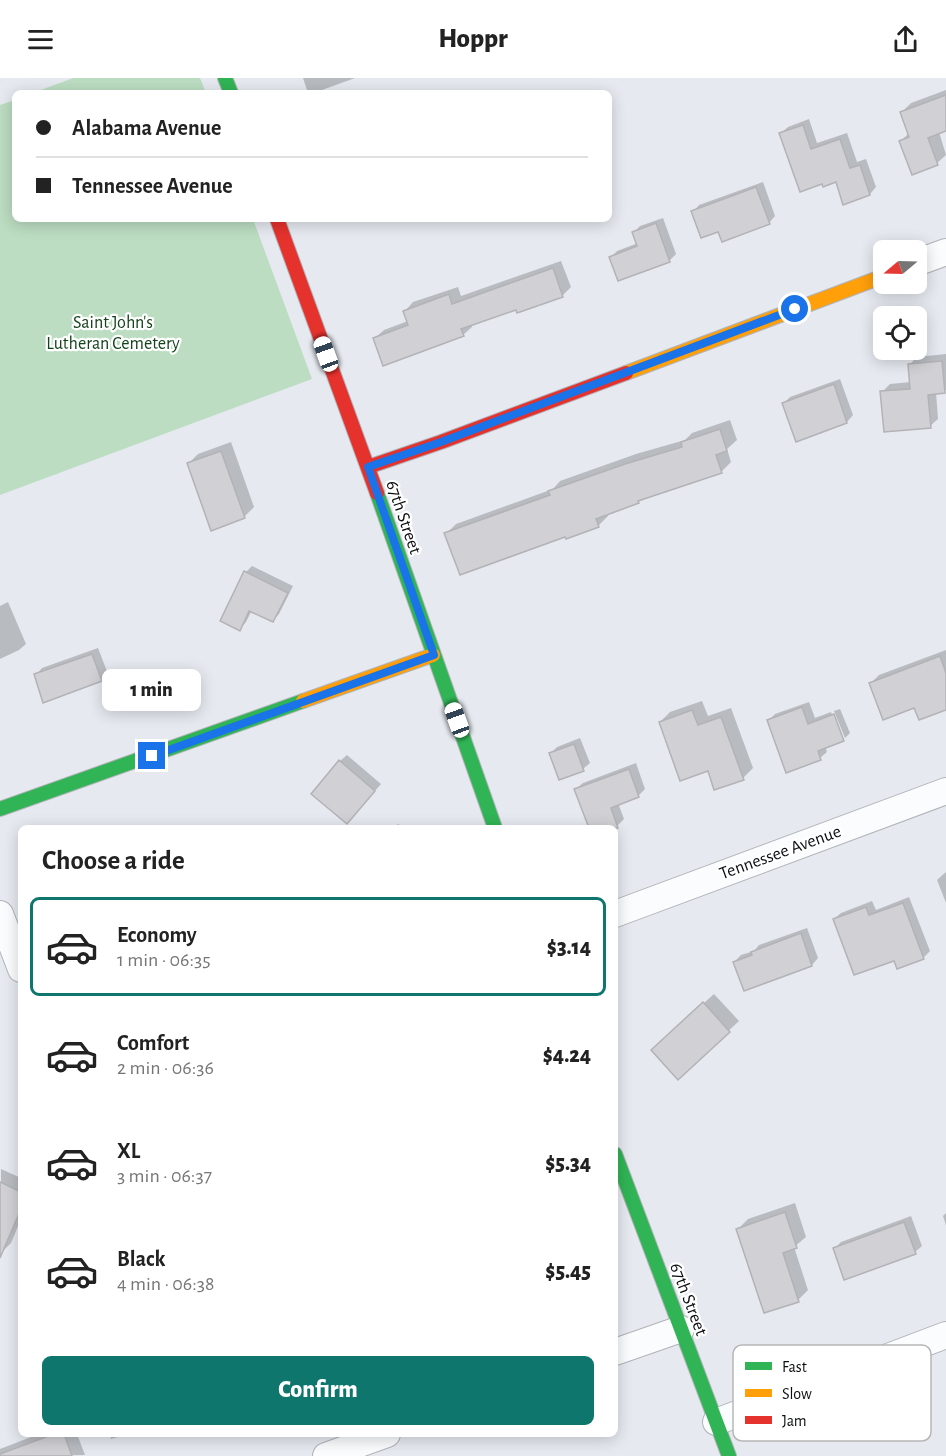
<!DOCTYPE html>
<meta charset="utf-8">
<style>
body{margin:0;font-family:"Alegreya Sans",sans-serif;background:#f2f2f2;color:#222;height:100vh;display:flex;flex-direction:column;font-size:22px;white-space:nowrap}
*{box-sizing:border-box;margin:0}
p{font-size:20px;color:#767676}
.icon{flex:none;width:33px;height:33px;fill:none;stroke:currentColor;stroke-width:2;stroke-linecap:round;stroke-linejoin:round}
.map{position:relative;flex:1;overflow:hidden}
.side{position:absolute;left:18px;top:747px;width:600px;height:612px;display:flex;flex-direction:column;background:#fff;border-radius:9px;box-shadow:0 3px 15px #0003}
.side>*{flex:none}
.hud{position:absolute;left:12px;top:12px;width:600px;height:132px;border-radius:9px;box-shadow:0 3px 15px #0003;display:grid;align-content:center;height:132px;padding:0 24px;background:#fff}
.needle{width:39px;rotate:251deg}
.buttons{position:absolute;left:873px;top:162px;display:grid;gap:12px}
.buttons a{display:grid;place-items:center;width:54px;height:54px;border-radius:9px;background:#fff;box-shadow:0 3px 15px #0003;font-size:30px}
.end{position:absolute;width:27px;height:27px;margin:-14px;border:8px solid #1a73e8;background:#fff;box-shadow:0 0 0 3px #fff}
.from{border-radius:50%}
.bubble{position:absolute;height:42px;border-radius:9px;background:#fff;box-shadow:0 3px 15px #0003;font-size:20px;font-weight:800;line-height:42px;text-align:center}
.car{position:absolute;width:18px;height:36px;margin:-18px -9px;border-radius:8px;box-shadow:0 0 4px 2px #0007;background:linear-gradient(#fff 24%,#345 0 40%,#fff 0 76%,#345 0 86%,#fff 0)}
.hud b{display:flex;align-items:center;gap:21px;height:57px;font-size:22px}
.hud b+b{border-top:2px solid #e0e0e0}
.hud i{width:15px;height:15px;background:#222}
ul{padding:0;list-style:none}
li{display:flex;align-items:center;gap:18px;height:99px;margin:0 12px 9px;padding:0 12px;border:3px solid transparent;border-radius:9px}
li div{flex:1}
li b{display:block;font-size:22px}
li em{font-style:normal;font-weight:800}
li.current{border-color:#0f766e}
li>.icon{width:54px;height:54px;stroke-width:1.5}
h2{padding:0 24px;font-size:27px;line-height:72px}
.cta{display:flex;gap:12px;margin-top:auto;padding:12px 24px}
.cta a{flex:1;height:69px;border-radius:9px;background:#0f766e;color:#fff;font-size:24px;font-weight:800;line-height:69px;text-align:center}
header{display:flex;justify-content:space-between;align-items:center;height:78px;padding:0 24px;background:#fff;font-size:27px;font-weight:800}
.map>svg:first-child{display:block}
.green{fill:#bcddc2}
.shadow{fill:#0003}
.building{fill:#d1d0d4;stroke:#b3b2b6;stroke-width:1.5}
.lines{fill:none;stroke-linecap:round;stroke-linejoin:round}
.street-casing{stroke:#b0b3b8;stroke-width:28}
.fast-casing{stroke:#b0b3b8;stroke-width:16}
.slow-casing{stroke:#b0b3b8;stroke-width:16}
.jam-casing{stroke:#b0b3b8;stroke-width:16}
.street{stroke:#fbfcfd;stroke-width:26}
.fast{stroke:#30b455;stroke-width:14}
.slow{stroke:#ff9f0a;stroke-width:14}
.jam{stroke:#e5322d;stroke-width:14}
.route{stroke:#1a73e8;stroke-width:8}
.labels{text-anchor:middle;stroke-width:4.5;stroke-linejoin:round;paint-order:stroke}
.park-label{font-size:18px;fill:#13431b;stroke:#fff}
.street-label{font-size:18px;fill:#0b0d10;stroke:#fff}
.key{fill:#fff;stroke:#b6b6b7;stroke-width:1.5}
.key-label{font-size:16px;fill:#0b0d10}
</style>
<header><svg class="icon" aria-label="menu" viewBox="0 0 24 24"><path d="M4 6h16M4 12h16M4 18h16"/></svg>Hoppr<svg class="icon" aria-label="share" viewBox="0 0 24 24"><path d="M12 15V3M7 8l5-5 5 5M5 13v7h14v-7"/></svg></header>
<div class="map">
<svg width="946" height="1378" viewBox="0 0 946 1378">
<rect width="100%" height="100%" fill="#e6eaf0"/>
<g class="green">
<polygon points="73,0 200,0 206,15 33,15"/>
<polygon points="15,22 15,141 253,141 312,301 0,417 0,27"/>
</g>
<g class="shadow">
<polygon points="303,0 355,0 314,15 308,15"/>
<polygon points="946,12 946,51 939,54 946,77 937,85 901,63 909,55 901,35 911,25"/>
<polygon points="809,41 817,65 847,55 857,84 866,81 876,109 870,116 837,102 781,55 788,49"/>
<polygon points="763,104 775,138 769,145 719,152 693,134 699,127"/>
<polygon points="663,140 676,176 670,182 618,201 611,179 617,173 638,165 634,154 640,148"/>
<polygon points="561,183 571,209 562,218 517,230 471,246 472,249 463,257 375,260 384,252 408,243 405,233 413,224 458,209 461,218"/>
<polygon points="946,276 946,312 936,314 938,341 930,348 882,314 890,306 911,304 909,287 917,279"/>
<polygon points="840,301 853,337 847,344 784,325 790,319"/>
<polygon points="730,342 737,362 727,371 731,384 721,394 643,419 638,424 607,435 608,438 598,448 566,457 446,456 456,446 553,411 560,403 636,376 685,362 692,355"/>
<polygon points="231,364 254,429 244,439 188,386 198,376"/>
<polygon points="252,488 293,508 279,536 273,542 252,532 246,544 240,551 246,494"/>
<polygon points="8,524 26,566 19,572 0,581 0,528"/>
<polygon points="98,570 108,596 101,602 36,597 42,590"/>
<polygon points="946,572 946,630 915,628 871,605 879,597"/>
<polygon points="702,623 708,638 731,630 753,690 743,700 709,691 660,644 670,634"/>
<polygon points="809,624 815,640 831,634 841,660 844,660 825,668 827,674 820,680 787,693 768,643 775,636"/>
<polygon points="840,631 850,655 845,660 834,633"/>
<polygon points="580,660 590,685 583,691 550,676 557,669"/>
<polygon points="347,677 381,706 353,738 340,683"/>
<polygon points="636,685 645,711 639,717 618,725 624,741 617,748 611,750 590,750 576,711 583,705"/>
<polygon points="399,746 400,750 389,750"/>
<polygon points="946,794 946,825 937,802"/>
<polygon points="909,819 930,873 923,880 894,881 834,841 841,835 872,823 876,832"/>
<polygon points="807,850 818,880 812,887 734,884 741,877 754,873 759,867"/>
<polygon points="714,916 739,943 678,1000 663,962"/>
<polygon points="1,1091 21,1100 21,1141 11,1165 1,1175"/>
<polygon points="795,1125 806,1159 794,1169 808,1212 798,1222 738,1151 748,1141"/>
<polygon points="946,1135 946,1147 943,1138"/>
<polygon points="911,1138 922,1168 915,1174 835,1170 841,1164"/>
<polygon points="39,1356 77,1356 85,1377 0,1378 0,1371"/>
<polygon points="110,1356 127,1356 111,1361"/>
</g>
<g class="building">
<polygon points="946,17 946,53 928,60 938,87 912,97 899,63 909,59 900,34"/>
<polygon points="803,47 811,71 840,61 850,90 860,87 870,117 843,127 836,104 823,109 822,106 800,114 779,55"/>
<polygon points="756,109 770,146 722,164 718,154 701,160 691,133"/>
<polygon points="656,145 670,184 618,203 609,179 637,168 632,154"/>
<polygon points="553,190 563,219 517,235 516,232 461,251 464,258 383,288 373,260 408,247 403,233 449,216 452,226"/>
<polygon points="942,283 945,315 928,317 931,350 884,354 880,313 910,311 908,286"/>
<polygon points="834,306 847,345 796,364 782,325"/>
<polygon points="720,351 727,373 716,377 722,395 638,423 639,425 596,441 599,449 566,461 565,459 460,497 444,455 550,417 548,413 625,386 682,369 681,364"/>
<polygon points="221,373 245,440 211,453 187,385"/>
<polygon points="244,493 288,515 273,544 249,533 240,553 220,543"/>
<polygon points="92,576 102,603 43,625 34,596"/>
<polygon points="940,578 946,595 946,632 919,642 914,630 883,642 869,605"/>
<polygon points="802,629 808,646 834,636 844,663 818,673 821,682 786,695 767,642"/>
<polygon points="692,632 698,647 721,639 744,702 714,712 708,693 680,703 659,644"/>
<polygon points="574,666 584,693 559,702 549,675"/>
<polygon points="339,682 375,713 347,746 311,716"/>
<polygon points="629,691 639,719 611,730 618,750 589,750 574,711"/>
<polygon points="903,825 924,881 897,891 894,883 854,897 833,841 866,829 869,837"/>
<polygon points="801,855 812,888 744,913 733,884 752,877 751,874"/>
<polygon points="703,924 730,954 678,1002 651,972"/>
<polygon points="0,1104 21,1114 21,1131 0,1180"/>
<polygon points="785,1134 797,1170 783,1175 799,1224 764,1235 736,1151"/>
<polygon points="904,1144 916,1176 844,1202 833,1170"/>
<polygon points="54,1356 64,1356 72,1378 0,1378 0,1376"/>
</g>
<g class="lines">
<defs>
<g id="street">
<polyline points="916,185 946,174"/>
<polyline points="0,836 21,891"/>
<polyline points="615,836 946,713"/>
<polyline points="615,1274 681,1251"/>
<polyline points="716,1344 946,1257"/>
<polyline points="326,1378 387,1356"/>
</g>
<g id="fast">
<polyline points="225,0 231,15"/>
<polyline points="377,415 495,750"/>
<polyline points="0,731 303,623"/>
<polyline points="615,1076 729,1378"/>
</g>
<g id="slow">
<polyline points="626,295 884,198"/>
<polyline points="303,623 433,577"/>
</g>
<g id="jam">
<polyline points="277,141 377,415"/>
<polyline points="368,389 441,364 626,295"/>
</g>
</defs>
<use href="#street" class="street-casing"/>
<use href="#fast" class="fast-casing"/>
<use href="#slow" class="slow-casing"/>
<use href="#jam" class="jam-casing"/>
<use href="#street" class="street"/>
<use href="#fast" class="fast"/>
<use href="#slow" class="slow"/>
<use href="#jam" class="jam"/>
</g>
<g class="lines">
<polyline class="route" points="152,678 434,577 368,389 441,364 795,231"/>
</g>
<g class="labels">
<g class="park-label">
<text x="113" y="250">Saint John's<tspan x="113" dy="21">Lutheran Cemetery</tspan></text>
</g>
<g class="street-label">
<text transform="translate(404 439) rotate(71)" y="6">67th Street</text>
<text transform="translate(780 774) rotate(-20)" y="6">Tennessee Avenue</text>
<text transform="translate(689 1221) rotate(69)" y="6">67th Street</text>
</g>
</g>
<rect x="733" y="1267" width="198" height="96" rx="9" class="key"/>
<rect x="745" y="1284" width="27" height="8" fill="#30b455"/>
<rect x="745" y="1311" width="27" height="8" fill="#ff9f0a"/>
<rect x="745" y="1338" width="27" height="8" fill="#e5322d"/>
<g class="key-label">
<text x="782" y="1294">Fast</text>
<text x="782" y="1321">Slow</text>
<text x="782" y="1348">Jam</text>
</g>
</svg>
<div class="buttons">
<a><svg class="needle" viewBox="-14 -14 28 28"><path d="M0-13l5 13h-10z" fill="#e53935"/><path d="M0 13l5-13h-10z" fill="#767676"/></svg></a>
<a><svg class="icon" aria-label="locate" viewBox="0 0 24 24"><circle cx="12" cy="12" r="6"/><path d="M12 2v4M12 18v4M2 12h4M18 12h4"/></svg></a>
</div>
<i class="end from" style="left:795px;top:231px"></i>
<i class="end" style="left:152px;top:678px"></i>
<div class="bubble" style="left:102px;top:591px;width:99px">1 min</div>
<i class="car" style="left:326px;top:276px;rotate:340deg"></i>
<i class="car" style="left:457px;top:642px;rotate:340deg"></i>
<div class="hud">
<b><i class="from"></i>Alabama Avenue</b>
<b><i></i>Tennessee Avenue</b>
</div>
<section class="side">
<h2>Choose a ride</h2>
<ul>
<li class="current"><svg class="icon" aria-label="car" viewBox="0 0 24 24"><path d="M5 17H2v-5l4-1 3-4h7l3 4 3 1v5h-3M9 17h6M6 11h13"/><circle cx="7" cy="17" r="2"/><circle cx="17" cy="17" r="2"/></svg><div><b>Economy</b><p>1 min · 06:35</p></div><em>$3.14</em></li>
<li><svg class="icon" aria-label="car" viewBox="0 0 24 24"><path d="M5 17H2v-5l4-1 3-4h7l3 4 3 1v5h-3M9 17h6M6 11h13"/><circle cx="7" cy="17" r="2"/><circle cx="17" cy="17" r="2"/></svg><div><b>Comfort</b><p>2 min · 06:36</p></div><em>$4.24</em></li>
<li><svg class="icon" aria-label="car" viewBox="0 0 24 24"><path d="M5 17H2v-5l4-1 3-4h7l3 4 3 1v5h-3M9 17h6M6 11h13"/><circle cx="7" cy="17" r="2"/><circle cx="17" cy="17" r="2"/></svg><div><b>XL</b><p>3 min · 06:37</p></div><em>$5.34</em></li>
<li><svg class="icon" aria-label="car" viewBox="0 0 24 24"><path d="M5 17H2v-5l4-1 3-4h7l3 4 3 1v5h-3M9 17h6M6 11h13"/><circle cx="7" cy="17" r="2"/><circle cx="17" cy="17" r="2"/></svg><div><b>Black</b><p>4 min · 06:38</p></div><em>$5.45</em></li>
</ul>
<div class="cta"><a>Confirm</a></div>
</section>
</div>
